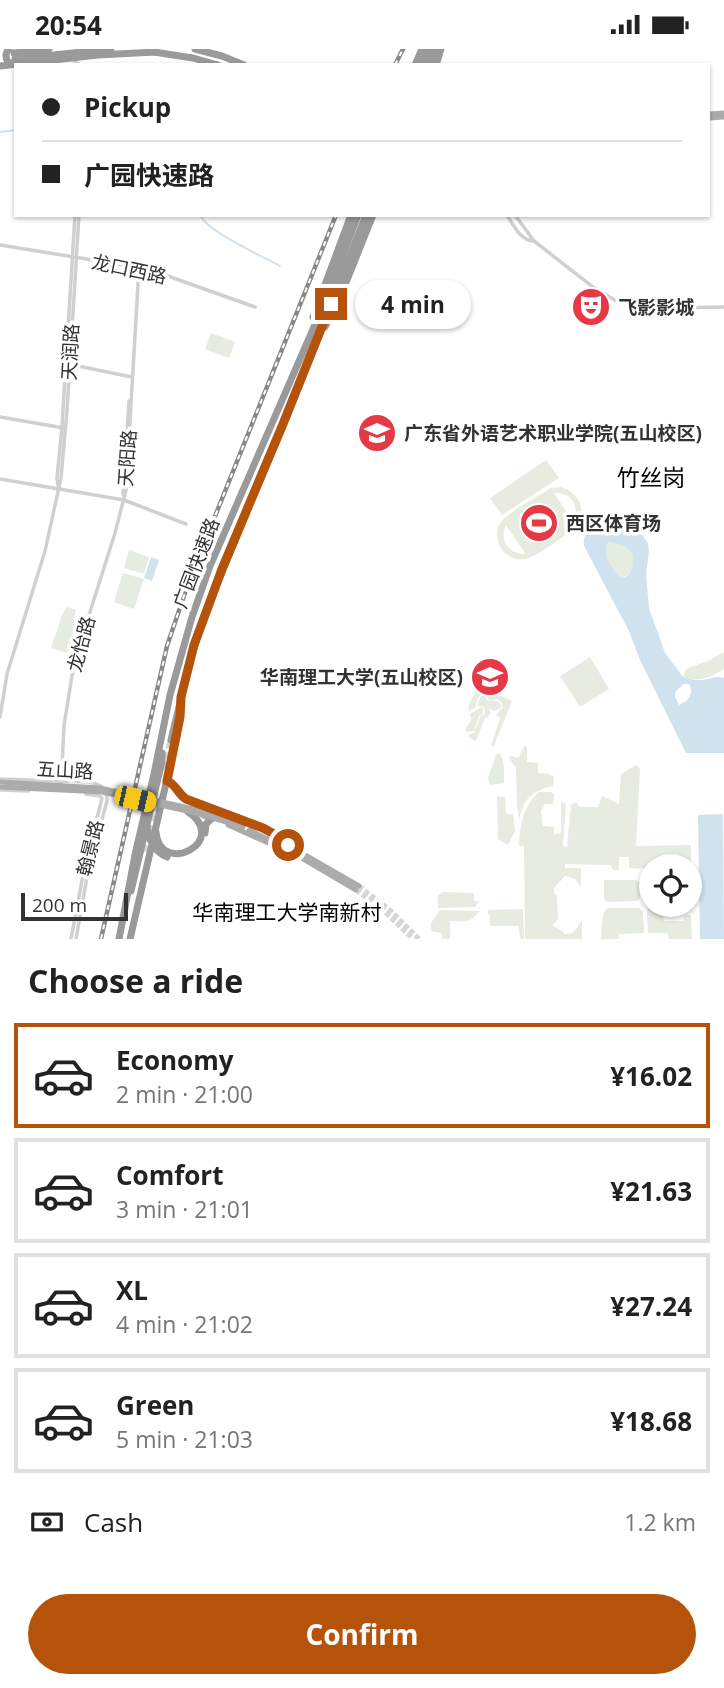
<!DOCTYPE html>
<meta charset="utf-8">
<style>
body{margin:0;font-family:"Open Sans","Noto Sans SC",sans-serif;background:#f2f2f2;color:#222;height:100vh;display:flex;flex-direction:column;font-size:26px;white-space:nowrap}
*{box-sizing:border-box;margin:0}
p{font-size:23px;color:#767676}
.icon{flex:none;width:38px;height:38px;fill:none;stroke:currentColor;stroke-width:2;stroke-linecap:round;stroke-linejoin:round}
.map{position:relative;height:890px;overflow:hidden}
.panel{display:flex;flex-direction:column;background:#fff;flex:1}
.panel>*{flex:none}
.hud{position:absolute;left:14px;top:14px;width:696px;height:154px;border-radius:0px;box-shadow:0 2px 5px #0004;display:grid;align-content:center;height:154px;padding:0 28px;background:#fff}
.fabs{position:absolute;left:639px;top:805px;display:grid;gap:14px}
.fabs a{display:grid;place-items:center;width:63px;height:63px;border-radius:50%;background:#fff;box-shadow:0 2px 5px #0004;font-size:35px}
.scale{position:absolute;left:21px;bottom:18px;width:107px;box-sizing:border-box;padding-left:7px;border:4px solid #333;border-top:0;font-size:19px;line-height:24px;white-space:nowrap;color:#333;-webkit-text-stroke:5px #fff;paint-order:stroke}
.end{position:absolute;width:32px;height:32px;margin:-16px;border:9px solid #b45309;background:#fff;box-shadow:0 0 0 4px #fff}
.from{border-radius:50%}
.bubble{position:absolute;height:49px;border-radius:24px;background:#fff;box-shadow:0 2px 5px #0004;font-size:23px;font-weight:700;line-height:49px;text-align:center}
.car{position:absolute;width:21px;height:42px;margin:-21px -10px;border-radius:9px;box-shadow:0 0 5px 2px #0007;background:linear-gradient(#f5c518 24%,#345 0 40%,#f5c518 0 76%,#345 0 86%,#f5c518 0)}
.hud b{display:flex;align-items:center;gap:24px;height:66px;font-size:26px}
.hud b+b{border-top:2px solid #e0e0e0}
.hud i{width:18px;height:18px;background:#222}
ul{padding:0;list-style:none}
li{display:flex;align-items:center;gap:21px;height:105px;margin:0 14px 10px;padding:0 14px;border:4px solid #e0e0e0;border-radius:0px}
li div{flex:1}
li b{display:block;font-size:26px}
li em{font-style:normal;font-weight:700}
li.active{border-color:#b45309}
li>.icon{width:63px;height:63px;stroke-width:1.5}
h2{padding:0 28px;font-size:32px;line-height:84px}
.pay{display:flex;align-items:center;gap:18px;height:77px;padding:0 28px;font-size:26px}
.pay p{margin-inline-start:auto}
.primary-button{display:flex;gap:14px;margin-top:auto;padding:14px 28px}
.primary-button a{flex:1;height:80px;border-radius:42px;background:#b45309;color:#fff;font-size:28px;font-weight:700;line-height:80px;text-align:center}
.status{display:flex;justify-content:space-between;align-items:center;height:49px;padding:0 35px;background:#fff;direction:ltr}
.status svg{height:19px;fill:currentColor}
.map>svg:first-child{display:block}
.green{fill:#e6ecdf;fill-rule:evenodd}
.water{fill:#cfe2ee;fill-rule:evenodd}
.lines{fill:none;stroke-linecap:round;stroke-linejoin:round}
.stream{stroke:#cfe2ee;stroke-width:2}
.major-tunnel{stroke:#d6d6d6;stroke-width:5;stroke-dasharray:5 2.5;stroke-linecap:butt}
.highway-tunnel{stroke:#d6d6d6;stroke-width:7;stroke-dasharray:7 3.5;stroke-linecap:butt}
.minor{stroke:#d0d0d0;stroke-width:3.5}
.major{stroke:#ababab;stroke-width:5}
.highway{stroke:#9a9a9a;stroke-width:7}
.rail-casing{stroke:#888;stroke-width:4.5}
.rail{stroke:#fff;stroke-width:2;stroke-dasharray:5;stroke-linecap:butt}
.major-bridge{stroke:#ababab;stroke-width:5}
.route{stroke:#b45309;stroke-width:9}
.labels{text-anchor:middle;stroke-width:7;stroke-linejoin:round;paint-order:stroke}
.street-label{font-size:19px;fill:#333;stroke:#fff}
.poi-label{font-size:19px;font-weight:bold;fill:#333;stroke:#fff;text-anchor:start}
.neighbourhood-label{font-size:21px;fill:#000;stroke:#fff}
.quarter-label{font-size:23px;fill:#000;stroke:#fff}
</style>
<div class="status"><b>20:54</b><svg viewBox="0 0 49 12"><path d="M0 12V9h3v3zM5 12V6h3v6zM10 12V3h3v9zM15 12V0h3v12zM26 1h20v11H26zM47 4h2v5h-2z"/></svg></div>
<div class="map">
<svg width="724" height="890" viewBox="0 0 724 890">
<rect width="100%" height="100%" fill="#fff"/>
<g class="green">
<polygon points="211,284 235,293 229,309 205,300"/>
<polygon points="546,411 559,429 502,466 490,449"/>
<path d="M561,438C580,445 587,460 576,478C565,486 537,508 525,510C514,512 502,505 499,495C496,488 496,480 501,473C508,463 539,447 551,439ZM554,444C572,443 581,458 573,473ZM506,476L525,504L524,505C508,504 499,491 506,476Z"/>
<path d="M609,493L625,497L632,504C634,517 635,523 622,529H620L607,510L606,496Z"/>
<polygon points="129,501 149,508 144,525 124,519"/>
<polygon points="123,524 144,530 134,560 114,553"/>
<polygon points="67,558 76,561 73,570 76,575 67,604 51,599 62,566"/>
<path d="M724,603V620C710,629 700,633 683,628L686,620L710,611Z"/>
<polygon points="590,608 609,640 580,658 560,627"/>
<polygon points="478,637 512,652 494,697 491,697 500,669 496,666 502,659 507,660 502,658 502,654 497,650 489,651 498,652 501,656 501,659 495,662 489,660 491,664 487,669 485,669 476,692 468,688 470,685 474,684 481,666 485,665 484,658 477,657 479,651 482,646 485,647 487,651 489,651 487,645 482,644 477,650 475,659 469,662 468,658"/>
<polygon points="481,658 483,659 483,664 479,667 474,682 468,683 465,681 471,671 470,665"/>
<path d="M525,696L527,699V713L538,714V724L549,725L554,728L553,737C532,742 524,748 519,771L517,754L516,719L509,709L511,707L518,709Z"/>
<path d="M499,704C505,711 504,724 504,734L490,736L488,729L496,706Z"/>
<path d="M636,716L640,719L636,797L691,796V843L690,844V817H668V808H659V817H651V820L629,819V808H619V821H613L611,816L565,815V819H581V838L575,830L565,827L554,839V844L557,847L558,870L553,875V877L564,883V885C575,886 578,878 582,870V890H525L524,797H519C520,776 523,757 539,743H551L554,745L553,755H545L541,762L543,777L554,778V786L561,784V753L566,754L563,797L567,798L571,756L576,753L580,758H598L602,747L619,755L621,725Z"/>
<polygon points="497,747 505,748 506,765 513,765 515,782 508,796 498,790"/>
<polygon points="604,831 637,831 640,834 640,848 637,852 608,853 604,851"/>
<polygon points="651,831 651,856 662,856 664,872 683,872 685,866 691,866 692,890 669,890 668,885 664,884 648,884 647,861 649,858 649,853 645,851 645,839 647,832"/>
<polygon points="443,843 474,844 474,852 479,852 475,858 438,859 438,846"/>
<path d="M607,859H639L643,862L644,884L619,885V890H601C602,880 600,867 607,859Z"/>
<polygon points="523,860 524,890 520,890 519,877 490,877 490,866 488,866 488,861"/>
<path d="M440,861L480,862C468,875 468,872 450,872V890H442V884L431,882V874Z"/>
</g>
<g class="water">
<path d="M616,471L628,474L643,487L648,494L649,503L646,525L649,559L665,604L683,628C689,630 695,631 701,631C711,631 712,626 724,629V704H686L640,611L629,582L584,497C582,478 600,474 616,471ZM609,493L625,497L632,504C634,516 633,528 620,529L607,510L606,496ZM684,635H689C694,645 689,652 679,656L675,648V643Z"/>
<polygon points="151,508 159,511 152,532 144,529"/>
<polygon points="723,765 724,890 700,890 698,766"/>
</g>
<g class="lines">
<g class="stream">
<polyline points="0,83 16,81"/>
<path d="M200,166C208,183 262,207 280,217"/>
</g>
<g class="major-tunnel">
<polyline points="359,837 391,862 419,890"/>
<polyline points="356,841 380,858 413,890"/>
</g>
<g class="highway-tunnel">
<polyline points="164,720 171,691"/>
<polyline points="145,803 157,749"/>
</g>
<g class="minor">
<polyline points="72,10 80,16"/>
<path d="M507,166C514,177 520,191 534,192"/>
<polyline points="515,166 534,192 593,238 618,253 634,257 666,259 724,258"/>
<polyline points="0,196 148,220 255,258"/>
<polyline points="68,315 132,328"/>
<polyline points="0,368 64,379"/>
<polyline points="0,430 124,451 186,475"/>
<polyline points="58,436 57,429 62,378 75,166"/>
<polyline points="123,445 129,352"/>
<polyline points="0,668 7,625 45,502 61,429 67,362 79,166"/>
<path d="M0,730L88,733C100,735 107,738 107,752L88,822L76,890"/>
<polyline points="61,738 64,676 73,621 83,585 115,484 126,441 139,218"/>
<polyline points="0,741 29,742"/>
<polyline points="71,890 84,821 102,749 100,747 86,745"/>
</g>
<g class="major">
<polyline points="709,65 724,64"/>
<polyline points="709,69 724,68"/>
<path d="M212,771L203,767L202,764L205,757C234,765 265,776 287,796"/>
<polyline points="228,776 266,793 284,798"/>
<polyline points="249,781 274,793"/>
<polyline points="286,795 359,837"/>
<polyline points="283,798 356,841"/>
</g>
<g class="highway">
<path d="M9,0C5,4 5,8 8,13L13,15"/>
<polyline points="195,0 222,7 244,16"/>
<polyline points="154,3 193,9 218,16"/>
<polyline points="14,4 49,0"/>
<polyline points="15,10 111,0"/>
<polyline points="415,16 422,0"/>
<polyline points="422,16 428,0"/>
<polyline points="429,16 435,0"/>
<polyline points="436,16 441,0"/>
<polyline points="0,17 98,6 156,3"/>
<polyline points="313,268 351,166"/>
<polyline points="325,278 339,251 373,166"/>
<polyline points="171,691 190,612 204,567 283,375 366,166"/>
<path d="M162,704V713L147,775C148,790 153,802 167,808"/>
<polyline points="167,732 172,734 182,748 205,757"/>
<path d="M156,783C160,829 232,792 187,762"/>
<polyline points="205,784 206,775 210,771"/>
<polyline points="131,842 146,779"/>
<polyline points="119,890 136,801 154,725 170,646 192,568 210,517 327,248 358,166"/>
<polyline points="130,890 177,687"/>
</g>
<defs>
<g id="rail">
<polyline points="395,16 403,0"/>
<polyline points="101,890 167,597 189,532 336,166"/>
</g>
</defs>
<use href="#rail" class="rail-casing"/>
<use href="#rail" class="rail"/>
<g class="major-bridge">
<polyline points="0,733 100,739 216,765 244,774"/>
<polyline points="0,738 102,743 196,764 243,778"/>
</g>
</g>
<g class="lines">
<path class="route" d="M288,796L274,785L263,779L186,750C178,745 175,734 167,732L180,668L181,648L194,596L222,520L283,375L331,255"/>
</g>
<defs>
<symbol id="theatre-disc" viewBox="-11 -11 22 22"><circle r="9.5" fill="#e63946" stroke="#fff"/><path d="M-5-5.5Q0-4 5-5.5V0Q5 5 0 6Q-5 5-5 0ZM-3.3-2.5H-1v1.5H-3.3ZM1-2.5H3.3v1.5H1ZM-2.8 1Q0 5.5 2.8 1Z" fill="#fff"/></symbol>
<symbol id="university-disc" viewBox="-11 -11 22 22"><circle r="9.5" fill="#e63946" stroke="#fff"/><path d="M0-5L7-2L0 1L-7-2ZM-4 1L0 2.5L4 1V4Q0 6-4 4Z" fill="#fff"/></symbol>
<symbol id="stadium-disc" viewBox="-11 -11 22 22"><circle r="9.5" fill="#e63946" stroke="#fff"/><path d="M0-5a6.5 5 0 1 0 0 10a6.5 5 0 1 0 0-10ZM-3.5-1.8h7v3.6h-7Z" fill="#fff"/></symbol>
</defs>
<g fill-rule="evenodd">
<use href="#theatre-disc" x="569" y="236" width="44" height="44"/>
<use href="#university-disc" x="355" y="362" width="44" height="44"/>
<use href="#stadium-disc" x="517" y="452" width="44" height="44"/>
<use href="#university-disc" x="468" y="606" width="44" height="44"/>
</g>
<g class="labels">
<g class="street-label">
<text transform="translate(129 220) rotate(12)" y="7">龙口西路</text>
<text transform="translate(70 303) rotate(-87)" y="7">天润路</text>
<text transform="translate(127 409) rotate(-86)" y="7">天阳路</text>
<text transform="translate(196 514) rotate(-69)" y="7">广园快速路</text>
<text transform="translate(81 595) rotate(-75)" y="7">龙怡路</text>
<text transform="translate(65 721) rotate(3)" y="7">五山路</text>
<text transform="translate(90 799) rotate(-76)" y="7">翰景路</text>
</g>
<g class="poi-label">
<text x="618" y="265">飞影影城</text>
<text x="404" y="391">广东省外语艺术职业学院(五山校区)</text>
<text x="566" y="481">西区体育场</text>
<text x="463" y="635" text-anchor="end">华南理工大学(五山校区)</text>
</g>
<g class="neighbourhood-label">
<text x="287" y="871">华南理工大学南新村</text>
</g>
<g class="quarter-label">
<text x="651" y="437">竹丝岗</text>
</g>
</g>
</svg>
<div class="fabs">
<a><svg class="icon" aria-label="locate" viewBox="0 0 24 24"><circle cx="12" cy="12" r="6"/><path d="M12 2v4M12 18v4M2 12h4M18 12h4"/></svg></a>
</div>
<div class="scale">200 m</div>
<i class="end from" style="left:288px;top:796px"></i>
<i class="end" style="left:331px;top:255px"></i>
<div class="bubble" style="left:355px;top:231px;width:116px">4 min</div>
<i class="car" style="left:135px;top:750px;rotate:103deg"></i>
<div class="hud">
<b><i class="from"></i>Pickup</b>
<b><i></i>广园快速路</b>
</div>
</div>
<section class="panel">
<h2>Choose a ride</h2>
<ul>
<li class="active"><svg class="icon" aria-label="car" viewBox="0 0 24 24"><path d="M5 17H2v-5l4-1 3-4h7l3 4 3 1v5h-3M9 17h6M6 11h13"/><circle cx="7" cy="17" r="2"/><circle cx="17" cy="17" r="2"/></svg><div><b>Economy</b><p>2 min · 21:00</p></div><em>¥16.02</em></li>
<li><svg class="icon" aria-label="car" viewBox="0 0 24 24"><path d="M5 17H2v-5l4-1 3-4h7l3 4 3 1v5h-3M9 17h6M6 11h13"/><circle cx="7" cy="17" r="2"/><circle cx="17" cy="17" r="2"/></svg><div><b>Comfort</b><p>3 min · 21:01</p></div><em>¥21.63</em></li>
<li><svg class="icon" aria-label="car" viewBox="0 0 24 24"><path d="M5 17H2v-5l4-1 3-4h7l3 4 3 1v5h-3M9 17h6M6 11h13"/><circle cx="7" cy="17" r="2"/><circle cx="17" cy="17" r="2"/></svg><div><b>XL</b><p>4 min · 21:02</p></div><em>¥27.24</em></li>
<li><svg class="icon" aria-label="car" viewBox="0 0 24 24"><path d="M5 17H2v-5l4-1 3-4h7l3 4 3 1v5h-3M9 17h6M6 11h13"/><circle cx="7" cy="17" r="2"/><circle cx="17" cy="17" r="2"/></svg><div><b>Green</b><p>5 min · 21:03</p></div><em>¥18.68</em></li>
</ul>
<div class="pay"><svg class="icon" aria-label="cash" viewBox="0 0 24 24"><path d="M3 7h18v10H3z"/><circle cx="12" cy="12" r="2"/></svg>Cash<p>1.2 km</p></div>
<div class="primary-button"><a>Confirm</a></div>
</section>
